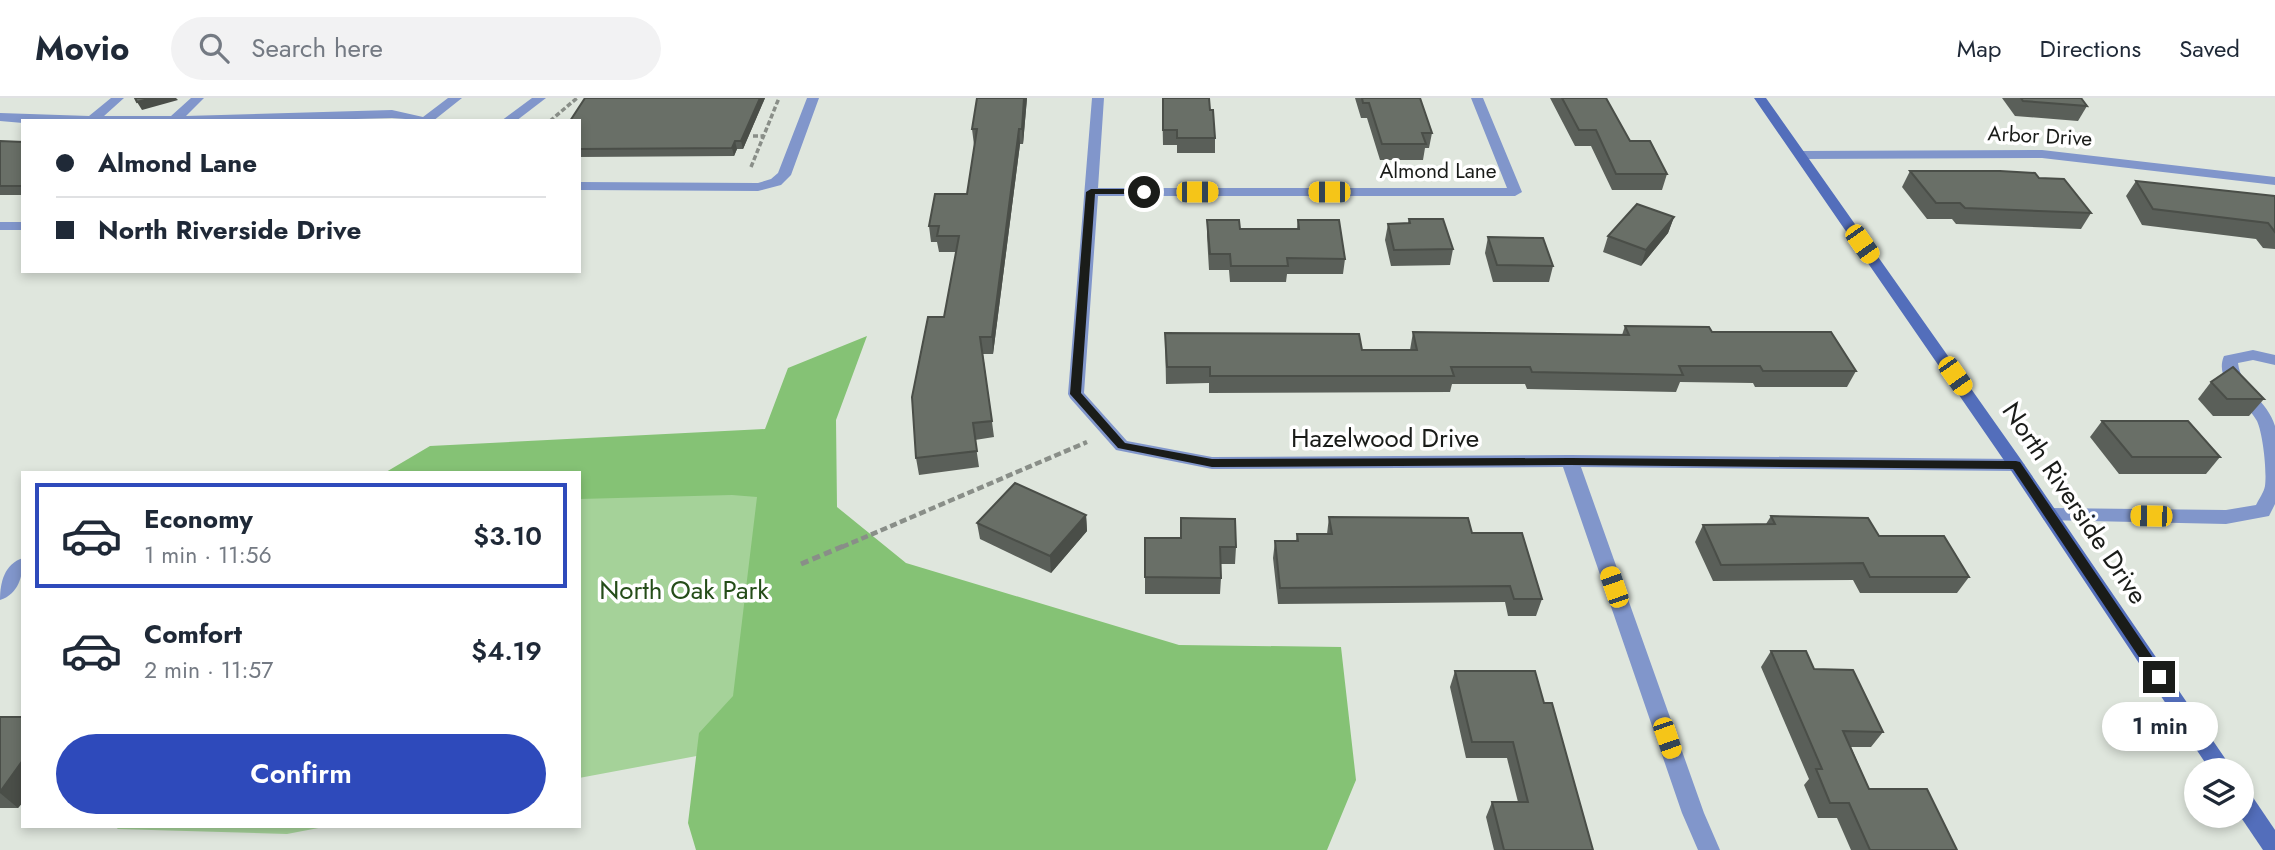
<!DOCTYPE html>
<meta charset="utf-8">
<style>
body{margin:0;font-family:Jost,sans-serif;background:#f2f2f3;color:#1f2937;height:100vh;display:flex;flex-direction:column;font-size:26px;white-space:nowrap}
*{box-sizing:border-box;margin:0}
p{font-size:23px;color:#747a83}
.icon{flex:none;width:38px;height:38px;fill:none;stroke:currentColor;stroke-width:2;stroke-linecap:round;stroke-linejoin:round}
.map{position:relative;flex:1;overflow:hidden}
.drawer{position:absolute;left:21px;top:373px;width:560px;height:357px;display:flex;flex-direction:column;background:#fff;border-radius:0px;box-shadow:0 4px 10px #0003}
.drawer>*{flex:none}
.hud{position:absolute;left:21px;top:21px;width:560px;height:154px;border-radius:0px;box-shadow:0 4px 10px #0003;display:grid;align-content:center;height:154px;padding:0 35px;background:#fff}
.tools{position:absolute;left:2184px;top:660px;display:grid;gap:14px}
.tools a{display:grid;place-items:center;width:70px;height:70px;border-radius:50%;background:#fff;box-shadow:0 4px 10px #0003;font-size:35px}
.end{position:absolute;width:32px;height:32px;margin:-16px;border:9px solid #1a1c19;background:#fff;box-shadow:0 0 0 4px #fff}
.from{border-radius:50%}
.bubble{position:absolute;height:49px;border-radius:24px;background:#fff;box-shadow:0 4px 10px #0003;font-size:23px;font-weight:600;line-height:49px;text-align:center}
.car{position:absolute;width:21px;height:42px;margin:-21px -10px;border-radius:9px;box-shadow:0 0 5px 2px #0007;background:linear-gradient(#f5c518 24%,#345 0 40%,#f5c518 0 76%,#345 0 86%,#f5c518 0)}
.hud b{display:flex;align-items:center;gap:24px;height:66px;font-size:26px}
.hud b+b{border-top:2px solid #e0e1e3}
.hud i{width:18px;height:18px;background:#1f2937}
ul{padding:12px 0 0;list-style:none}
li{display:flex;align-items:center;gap:21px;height:105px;margin:0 14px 10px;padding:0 21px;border:4px solid transparent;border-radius:0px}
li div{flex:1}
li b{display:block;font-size:26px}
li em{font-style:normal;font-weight:600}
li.current{border-color:#2e4abb}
li>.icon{width:63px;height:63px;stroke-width:1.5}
.button{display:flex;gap:14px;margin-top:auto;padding:14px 35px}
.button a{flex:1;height:80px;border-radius:42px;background:#2e4abb;color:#fff;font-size:28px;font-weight:600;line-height:80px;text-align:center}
header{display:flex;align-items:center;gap:42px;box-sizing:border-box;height:98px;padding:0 35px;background:#fff;border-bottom:2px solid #e0e1e3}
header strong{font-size:33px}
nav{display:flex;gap:38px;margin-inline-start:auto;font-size:24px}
.search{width:490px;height:63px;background:#f2f2f3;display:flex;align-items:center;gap:18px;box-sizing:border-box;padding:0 24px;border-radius:38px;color:#747a83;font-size:26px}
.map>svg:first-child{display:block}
.green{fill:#a5d299}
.forest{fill:#85c275}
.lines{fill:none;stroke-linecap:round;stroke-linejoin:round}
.path-far2{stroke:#898e88;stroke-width:3.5;stroke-dasharray:5 2.5;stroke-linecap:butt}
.path-far1{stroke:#898e88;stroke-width:4.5;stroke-dasharray:7 3.5;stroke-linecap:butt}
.path{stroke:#898e88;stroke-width:5;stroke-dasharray:8 4.5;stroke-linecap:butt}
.lane{fill:#8196cb;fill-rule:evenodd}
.street{fill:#8196cb;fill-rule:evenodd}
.secondary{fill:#536ebb;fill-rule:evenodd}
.wall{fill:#5a5f59}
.shaded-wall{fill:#4a4e48}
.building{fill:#696f67;stroke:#4a4e48;stroke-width:2}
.route{fill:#1a1c19}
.labels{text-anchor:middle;stroke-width:7;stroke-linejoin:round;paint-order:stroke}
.far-street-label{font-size:21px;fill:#1a1c19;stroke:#fff}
.street-label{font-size:26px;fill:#1a1c19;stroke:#fff}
.park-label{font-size:26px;fill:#254d19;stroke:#fff}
</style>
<header>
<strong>Movio</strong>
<div class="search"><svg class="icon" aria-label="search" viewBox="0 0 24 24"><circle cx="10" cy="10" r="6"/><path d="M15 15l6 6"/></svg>Search here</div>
<nav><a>Map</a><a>Directions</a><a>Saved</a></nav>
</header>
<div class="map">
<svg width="2275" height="752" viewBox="0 0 2275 752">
<rect width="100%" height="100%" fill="#dfe6dd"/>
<g class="green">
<polygon points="824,384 750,648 579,680 579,388"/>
<polygon points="119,728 329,728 287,736 117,731"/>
</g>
<polygon class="forest" points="867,238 836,322 837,409 906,465 1179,547 1341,549 1356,682 1327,752 696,752 688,725 699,635 733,598 757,399 732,397 579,401 579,374 386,374 430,348 765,331 788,270"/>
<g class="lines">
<g class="path-far2">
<polyline points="550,23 577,0"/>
<polyline points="753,38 764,38"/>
<polyline points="751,69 779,0"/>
</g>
<polyline class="path-far1" points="842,449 1087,344"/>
<polyline class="path" points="801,466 846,447"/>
<g class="lane">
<polygon points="111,0 124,0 104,18 171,18 191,0 204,0 186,18 392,12 423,19 448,0 462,0 433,23 392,20 283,23 23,23 23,25 0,23 0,15 89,18"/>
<polygon points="532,0 546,0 516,23 501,23"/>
<polygon points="807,0 819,0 791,77 781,87 758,93 579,92 579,84 758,85 771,81 778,75"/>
<rect x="0" y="124" width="23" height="8"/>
<path d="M2253,252L2275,257V267L2253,262L2238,265C2241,291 2268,303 2275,328V406L2269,418L2226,426L2044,422L2041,417L2044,412L2050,410L2226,412L2256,407C2259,401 2264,394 2265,388C2267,373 2263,336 2257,323C2246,303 2213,283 2224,258Z"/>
</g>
<g class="street">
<polygon points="1092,0 1104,0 1098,90 1507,90 1471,0 1483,0 1522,94 1515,98 1098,98 1084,295 1127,343 1212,359 1570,357 2016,361 2025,367 2016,373 1581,369 1704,715 1720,752 1698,752 1682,715 1563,369 1212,371 1116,352 1070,300 1068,296"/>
<polygon points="2042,52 2275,79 2275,87 2042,60 1801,61 1794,57 1801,53"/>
<path d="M23,460C23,477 19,496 0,502C0,485 4,466 23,460Z"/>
</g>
<g class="secondary">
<polygon points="1754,0 1766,0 2022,363 2233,672 2210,672 2010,371"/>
<polygon points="2242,692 2250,695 2275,732 2275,752 2263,752 2240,718"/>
</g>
</g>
<g class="wall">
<polygon points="765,0 743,51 737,51 734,58 579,59 579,23"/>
<polygon points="977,0 1027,0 1023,46 1020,46 993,256 983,256 994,339 975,342 979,369 919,377 916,360 944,219 956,154 939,154 937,144 931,144 929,128 967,96 975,47 974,47 972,31"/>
<polygon points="1162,0 1210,12 1215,40 1215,55 1177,55 1177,47 1163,47"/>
<polygon points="1355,0 1420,0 1432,35 1429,50 1425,50 1423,62 1380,62 1367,20 1361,20"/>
<polygon points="1550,0 1606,0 1630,43 1667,76 1662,92 1612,92 1591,48 1575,48"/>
<polygon points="2002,0 2081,0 2087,8 2078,23 2015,18"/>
<polygon points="0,43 23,44 23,97 0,97"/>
<polygon points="1910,73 2039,80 2091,115 2081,131 1956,126 1952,121 1927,121 1902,89"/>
<polygon points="2136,83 2275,98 2275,151 2263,150 2256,141 2142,127 2126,98"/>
<polygon points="1674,119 1668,135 1641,168 1603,154 1608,138"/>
<polygon points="1409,121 1453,151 1450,167 1391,168 1385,142 1388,126 1408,125"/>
<polygon points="1207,122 1240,131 1297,131 1298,122 1345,161 1343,176 1287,176 1286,184 1230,184 1229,172 1209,172 1207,138"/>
<polygon points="1488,139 1553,168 1549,184 1493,184 1485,155"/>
<polygon points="1625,228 1712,234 1856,273 1847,289 1755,289 1753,285 1680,284 1676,294 1527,291 1525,286 1452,286 1450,294 1209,295 1209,285 1166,286 1165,235 1362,252 1410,252 1413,234 1622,237"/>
<polygon points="2211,284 2264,301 2249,318 2213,318 2198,301"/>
<polygon points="2102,323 2220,359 2206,376 2119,376 2090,339"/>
<polygon points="1086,417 1087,433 1051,475 980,441 977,425"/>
<polygon points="1771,418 1879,438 1969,479 1957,495 1860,495 1853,482 1713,483 1695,444 1703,427 1766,426"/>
<polygon points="1329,419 1472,435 1542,501 1536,518 1508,518 1505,504 1278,506 1273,460 1275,443 1296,443 1297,436 1327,436"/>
<polygon points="1181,420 1236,449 1235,466 1221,466 1221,480 1220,496 1145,496 1145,440 1180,440"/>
<polygon points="1771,553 1814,571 1883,634 1871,649 1851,649 1869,691 1957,752 1851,752 1837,720 1818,720 1804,687 1809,681 1761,569"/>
<polygon points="1455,573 1544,605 1593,752 1494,752 1486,719 1492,704 1518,704 1507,660 1466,660 1450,589"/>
<polygon points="0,619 23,619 23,704 18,710 0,710"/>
</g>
<g class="shaded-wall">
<polygon points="152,0 176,0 178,2 142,12 137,4"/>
<polygon points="760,0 765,0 743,51 741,43"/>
<polygon points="1024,0 1027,0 1023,46 1022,31"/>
<polygon points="1019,31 1020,46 993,256 992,239"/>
<polygon points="735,43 737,51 734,58 732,50"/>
<polygon points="1674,119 1668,135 1641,168 1646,152"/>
<polygon points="1086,417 1087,433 1051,475 1050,458"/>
<polygon points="23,662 23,704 18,710 0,695 0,694"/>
</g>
<g class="building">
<polygon points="135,0 152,0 137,4"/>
<polygon points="585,0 760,0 741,43 735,43 732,50 579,51 579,23 570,23"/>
<polygon points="977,0 1024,0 1022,31 1019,31 992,239 980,239 992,323 973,325 977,353 916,360 912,299 928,219 944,219 959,138 937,138 939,128 929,128 935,96 967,96 977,31 972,31"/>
<polygon points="1163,0 1209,0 1210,12 1213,12 1215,40 1177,40 1177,32 1163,32"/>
<polygon points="1362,0 1420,0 1432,35 1422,35 1426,46 1382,46 1369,5 1363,5"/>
<polygon points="1562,0 1606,0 1630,43 1650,43 1667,76 1616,76 1596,32 1579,32"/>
<polygon points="2021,0 2081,0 2087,8 2023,3"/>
<polygon points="0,43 23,44 23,88 0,88"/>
<polygon points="1910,73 2000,73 2035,75 2039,80 2064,81 2091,115 1965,110 1960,105 1936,105"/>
<polygon points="2136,83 2275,98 2275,134 2268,125 2153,111"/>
<polygon points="1637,106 1674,119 1646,152 1608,138"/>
<polygon points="1409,121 1443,121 1453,151 1394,152 1388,126 1410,125"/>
<polygon points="1207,122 1239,122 1240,131 1299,131 1298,122 1339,122 1345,161 1287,160 1288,168 1231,168 1230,156 1210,156"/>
<polygon points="1488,139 1543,140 1553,168 1497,167"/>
<polygon points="1625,228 1709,229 1712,234 1831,234 1856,273 1763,273 1760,268 1679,268 1683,277 1532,274 1530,269 1451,269 1454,278 1210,278 1210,269 1167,269 1165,235 1359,236 1362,252 1417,252 1413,234 1629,237"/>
<polygon points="2233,269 2264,301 2227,301 2211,284"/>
<polygon points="2102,323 2188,323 2220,359 2132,359"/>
<polygon points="1015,385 1086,417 1050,458 977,425"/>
<polygon points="1771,418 1868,420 1879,438 1944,438 1969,479 1870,479 1863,465 1721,467 1703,427 1775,426"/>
<polygon points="1329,419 1468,420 1472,435 1522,435 1542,501 1514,501 1510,488 1280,490 1275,443 1298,443 1297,436 1332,436"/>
<polygon points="1181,420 1235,421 1236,449 1220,449 1221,480 1145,479 1145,440 1181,440"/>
<polygon points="1771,553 1806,553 1814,571 1853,572 1883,634 1843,633 1869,691 1927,691 1957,752 1870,752 1849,705 1830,705 1816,671 1822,671"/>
<polygon points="1455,573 1535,573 1544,605 1552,605 1593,752 1504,752 1492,704 1528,704 1513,644 1472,644"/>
<polygon points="0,619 23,619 23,662 0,694"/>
</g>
<polygon class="route" points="1091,91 1144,91 1148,94 1144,96 1095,96 1081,295 1125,345 1212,361 1570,360 2016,363 2020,364 2166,579 2164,583 2155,583 2013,371 1570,367 1212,369 1118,350 1070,296 1086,94"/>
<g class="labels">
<g class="far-street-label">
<text transform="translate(2040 38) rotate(3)" y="7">Arbor Drive</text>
<text x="1438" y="80">Almond Lane</text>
</g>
<g class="street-label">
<text x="1385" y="349">Hazelwood Drive</text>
<text transform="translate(2075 405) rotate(56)" y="9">North Riverside Drive</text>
</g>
<g class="park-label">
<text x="684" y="501">North Oak Park</text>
</g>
</g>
</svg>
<div class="tools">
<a><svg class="icon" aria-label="layers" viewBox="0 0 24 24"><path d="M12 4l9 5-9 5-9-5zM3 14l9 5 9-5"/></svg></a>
</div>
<i class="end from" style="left:1144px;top:94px"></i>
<i class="end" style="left:2159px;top:579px"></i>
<div class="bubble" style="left:2102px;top:604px;width:116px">1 min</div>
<i class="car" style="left:1197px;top:94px;rotate:90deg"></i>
<i class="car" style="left:1329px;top:94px;rotate:270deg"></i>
<i class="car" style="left:1862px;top:146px;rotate:145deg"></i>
<i class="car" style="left:1955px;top:278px;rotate:145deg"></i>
<i class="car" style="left:2151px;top:418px;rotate:271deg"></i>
<i class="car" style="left:1614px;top:489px;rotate:341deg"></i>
<i class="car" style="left:1667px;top:640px;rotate:161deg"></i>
<div class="hud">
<b><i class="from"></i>Almond Lane</b>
<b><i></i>North Riverside Drive</b>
</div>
<section class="drawer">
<ul>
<li class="current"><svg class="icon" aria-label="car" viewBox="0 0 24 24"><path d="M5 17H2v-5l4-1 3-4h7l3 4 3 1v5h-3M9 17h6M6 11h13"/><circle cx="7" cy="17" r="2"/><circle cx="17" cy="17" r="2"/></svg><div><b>Economy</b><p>1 min · 11:56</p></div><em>$3.10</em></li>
<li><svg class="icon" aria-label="car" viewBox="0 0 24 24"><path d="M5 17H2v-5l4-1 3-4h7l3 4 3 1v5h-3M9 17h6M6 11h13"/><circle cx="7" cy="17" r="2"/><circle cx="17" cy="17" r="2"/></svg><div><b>Comfort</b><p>2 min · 11:57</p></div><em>$4.19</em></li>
</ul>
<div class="button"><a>Confirm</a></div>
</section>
</div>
